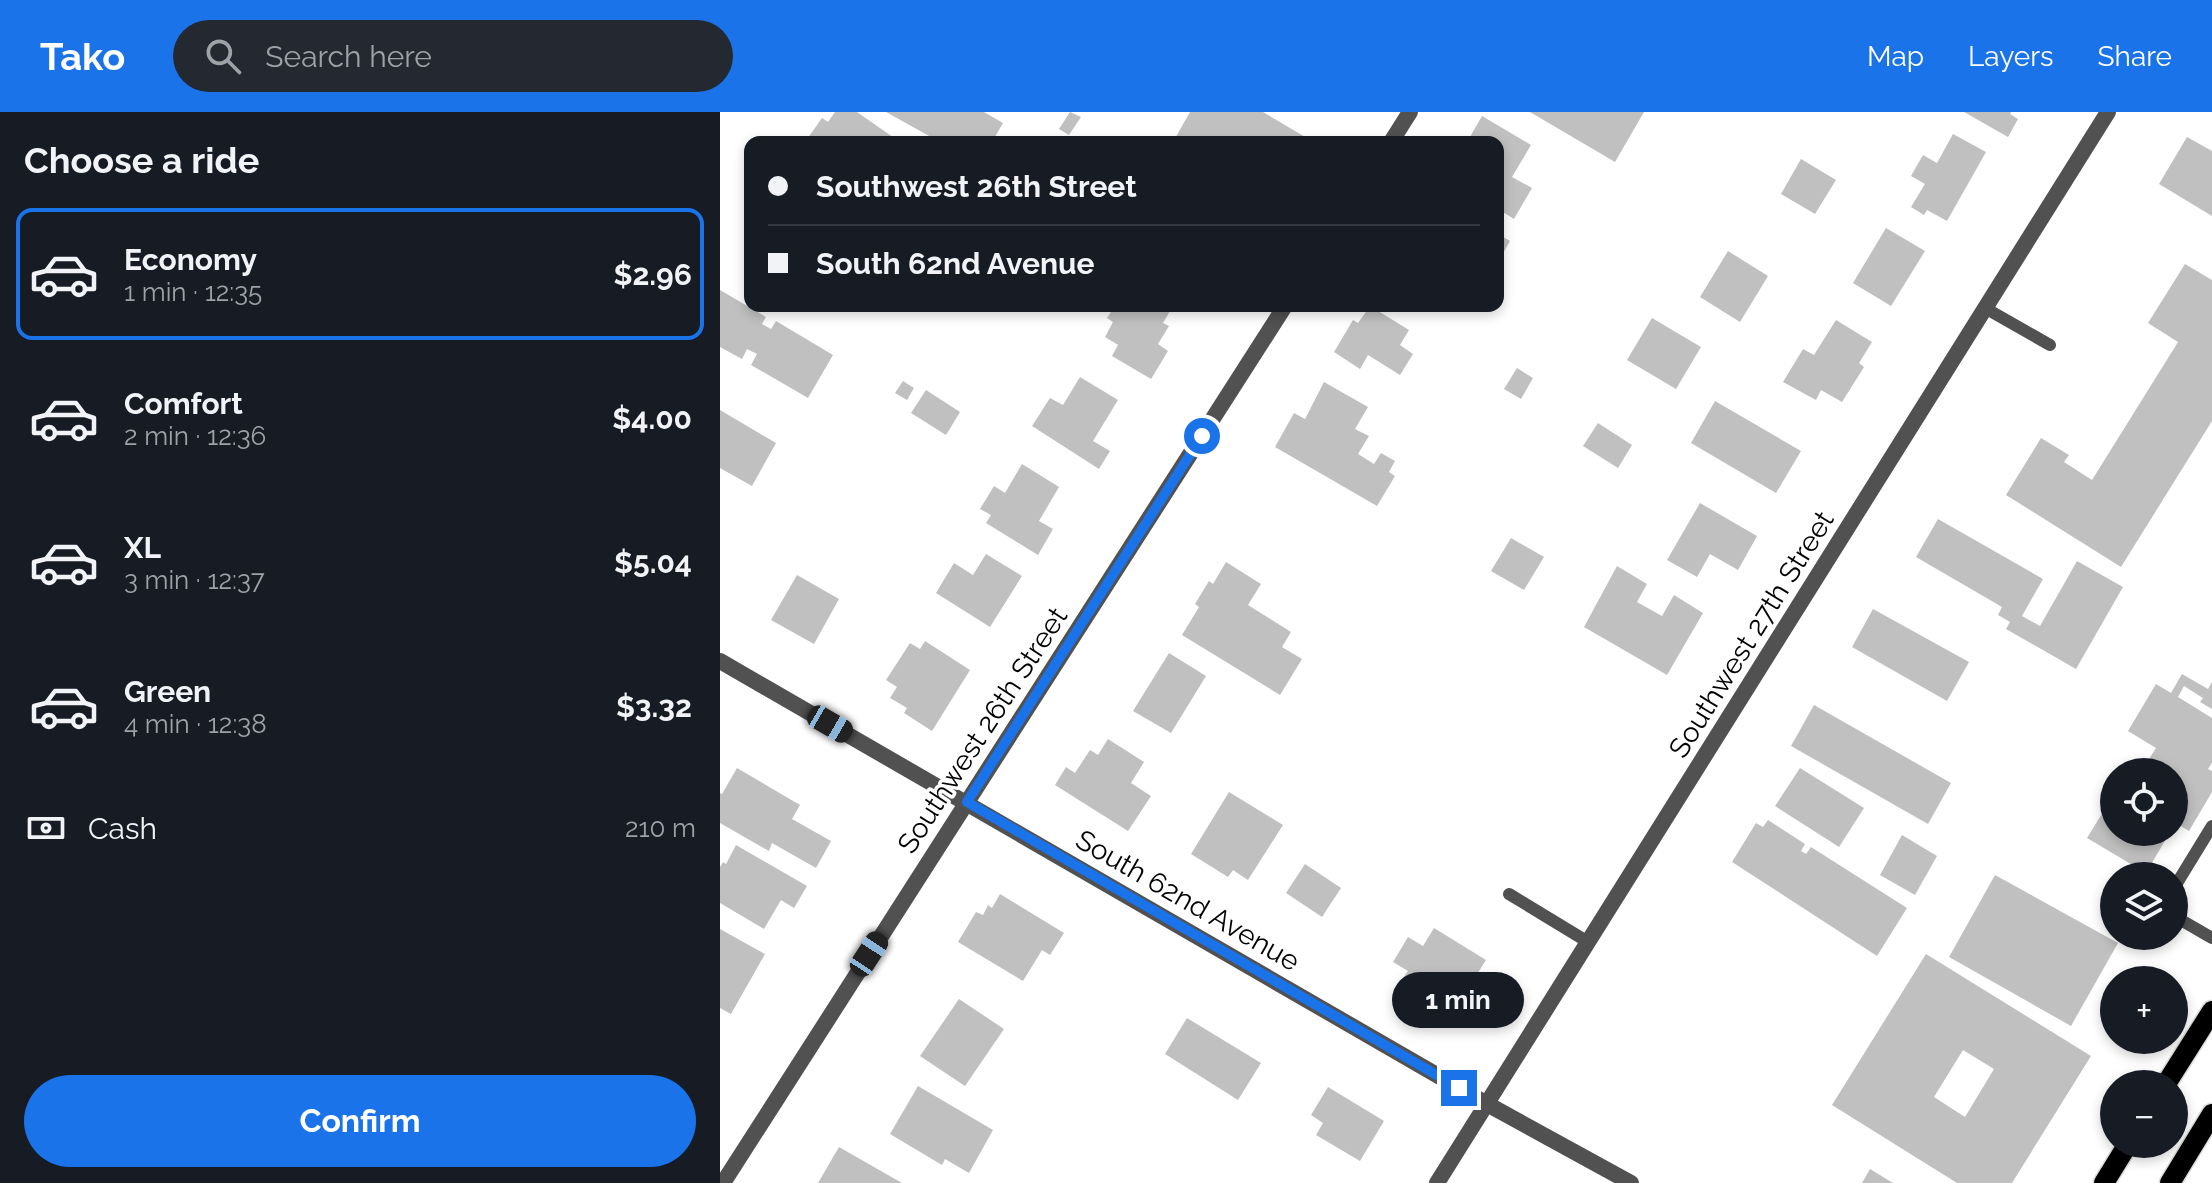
<!DOCTYPE html>
<meta charset="utf-8">
<style>
body{margin:0;font-family:Raleway,sans-serif;background:#242831;color:#f1f3f6;height:100vh;display:flex;flex-direction:column;font-size:30px;white-space:nowrap}
*{box-sizing:border-box;margin:0}
p{font-size:26px;color:#9ea1a6}
.icon{flex:none;width:44px;height:44px;fill:none;stroke:currentColor;stroke-width:2;stroke-linecap:round;stroke-linejoin:round}
.map{position:relative;flex:1;overflow:hidden}
.panel{display:flex;flex-direction:column;background:#171b24;width:720px}
.panel>*{flex:none}
.top-card{position:absolute;left:24px;top:24px;width:760px;height:176px;border-radius:16px;box-shadow:0 4px 12px #0003;display:grid;align-content:center;height:176px;padding:0 24px;background:#171b24}
.fabs{position:absolute;left:1380px;top:646px;display:grid;gap:16px}
.fabs a{display:grid;place-items:center;width:88px;height:88px;border-radius:50%;background:#171b24;box-shadow:0 4px 12px #0003;font-size:40px}
.end{position:absolute;width:36px;height:36px;margin:-18px;border:10px solid #1a73e8;background:#fff;box-shadow:0 0 0 4px #fff}
.from{border-radius:50%}
.bubble{position:absolute;height:56px;border-radius:28px;background:#171b24;box-shadow:0 4px 12px #0003;font-size:26px;font-weight:700;line-height:56px;text-align:center}
.car{position:absolute;width:24px;height:48px;margin:-24px -12px;border-radius:10px;box-shadow:0 0 6px 2px #0007;background:linear-gradient(#222 24%,#8ab4d8 0 40%,#222 0 76%,#8ab4d8 0 86%,#222 0)}
.top-card b{display:flex;align-items:center;gap:28px;height:76px;font-size:30px}
.top-card b+b{border-top:2px solid #363941}
.top-card i{width:20px;height:20px;background:#f1f3f6}
ul{padding:0;list-style:none}
li{display:flex;align-items:center;gap:24px;height:132px;margin:0 16px 12px;padding:0 8px;border:4px solid transparent;border-radius:16px}
li div{flex:1}
li b{display:block;font-size:30px}
li em{font-style:normal;font-weight:700}
li.selected{border-color:#1a73e8}
li>.icon{width:72px;height:72px;stroke-width:1.5}
h2{padding:0 24px;font-size:36px;line-height:96px}
.pay{display:flex;align-items:center;gap:20px;height:88px;padding:0 24px;font-size:30px}
.pay p{margin-inline-start:auto}
.button{display:flex;gap:16px;margin-top:auto;padding:16px 24px}
.button a{flex:1;height:92px;border-radius:48px;background:#1a73e8;color:#fff;font-size:32px;font-weight:700;line-height:92px;text-align:center}
header{display:flex;align-items:center;gap:48px;box-sizing:border-box;height:112px;padding:0 40px;background:#1a73e8;color:#fff}
header strong{font-size:38px}
nav{display:flex;gap:44px;margin-inline-start:auto;font-size:28px}
.search{width:560px;height:72px;background:#242831;display:flex;align-items:center;gap:20px;box-sizing:border-box;padding:0 28px;border-radius:44px;color:#9ea1a6;font-size:30px}
main{display:flex;flex:1;min-height:0}
.map>svg:first-child{display:block}
.building{fill:#c0c0c0;fill-rule:evenodd}
.lines{fill:none;stroke-linecap:round;stroke-linejoin:round}
.primary-casing{stroke:#dbdbdb;stroke-width:23}
.service{stroke:#515151;stroke-width:12}
.minor{stroke:#515151;stroke-width:16}
.tertiary{stroke:#515151;stroke-width:16}
.primary{stroke:#000;stroke-width:20}
.route{stroke:#1a73e8;stroke-width:10}
.labels{text-anchor:middle;stroke-width:7;stroke-linejoin:round;paint-order:stroke}
.street-label{font-size:28px;fill:#000;stroke:#fff}
</style>
<header>
<strong>Tako</strong>
<div class="search"><svg class="icon" aria-label="search" viewBox="0 0 24 24"><circle cx="10" cy="10" r="6"/><path d="M15 15l6 6"/></svg>Search here</div>
<nav><a>Map</a><a>Layers</a><a>Share</a></nav>
</header>
<main>
<section class="panel">
<h2>Choose a ride</h2>
<ul>
<li class="selected"><svg class="icon" aria-label="car" viewBox="0 0 24 24"><path d="M5 17H2v-5l4-1 3-4h7l3 4 3 1v5h-3M9 17h6M6 11h13"/><circle cx="7" cy="17" r="2"/><circle cx="17" cy="17" r="2"/></svg><div><b>Economy</b><p>1 min · 12:35</p></div><em>$2.96</em></li>
<li><svg class="icon" aria-label="car" viewBox="0 0 24 24"><path d="M5 17H2v-5l4-1 3-4h7l3 4 3 1v5h-3M9 17h6M6 11h13"/><circle cx="7" cy="17" r="2"/><circle cx="17" cy="17" r="2"/></svg><div><b>Comfort</b><p>2 min · 12:36</p></div><em>$4.00</em></li>
<li><svg class="icon" aria-label="car" viewBox="0 0 24 24"><path d="M5 17H2v-5l4-1 3-4h7l3 4 3 1v5h-3M9 17h6M6 11h13"/><circle cx="7" cy="17" r="2"/><circle cx="17" cy="17" r="2"/></svg><div><b>XL</b><p>3 min · 12:37</p></div><em>$5.04</em></li>
<li><svg class="icon" aria-label="car" viewBox="0 0 24 24"><path d="M5 17H2v-5l4-1 3-4h7l3 4 3 1v5h-3M9 17h6M6 11h13"/><circle cx="7" cy="17" r="2"/><circle cx="17" cy="17" r="2"/></svg><div><b>Green</b><p>4 min · 12:38</p></div><em>$3.32</em></li>
</ul>
<div class="pay"><svg class="icon" aria-label="cash" viewBox="0 0 24 24"><path d="M3 7h18v10H3z"/><circle cx="12" cy="12" r="2"/></svg>Cash<p>210 m</p></div>
<div class="button"><a>Confirm</a></div>
</section>
<div class="map">
<svg width="1492" height="1071" viewBox="0 0 1492 1071">
<rect width="100%" height="100%" fill="#fff"/>
<g class="building">
<polygon points="115,0 137,0 180,30 85,30 102,6 108,10"/>
<polygon points="166,0 264,0 283,11 272,30 220,30"/>
<polygon points="350,0 361,5 349,23 339,17"/>
<polygon points="470,0 543,0 587,26 585,30 453,30"/>
<polygon points="810,0 924,0 895,50"/>
<polygon points="1244,0 1291,0 1290,2 1298,7 1288,25"/>
<polygon points="762,4 811,33 792,65 812,76 794,107 778,97 778,30 747,30"/>
<polygon points="1233,22 1266,40 1227,109 1207,98 1204,103 1191,95 1205,72 1191,64 1203,43 1217,51"/>
<polygon points="1467,25 1492,39 1492,104 1439,72"/>
<polygon points="1081,47 1116,68 1095,102 1061,82"/>
<polygon points="1166,116 1205,139 1171,194 1133,171"/>
<polygon points="778,122 790,129 778,150"/>
<polygon points="1008,139 1048,164 1020,210 980,185"/>
<polygon points="1465,152 1492,168 1492,309 1401,455 1286,383 1321,326 1349,343 1344,350 1372,368 1458,230 1428,211"/>
<polygon points="0,178 46,205 42,212 51,217 56,209 113,243 88,286 31,253 37,242 27,237 22,247 0,235"/>
<polygon points="395,194 453,194 443,211 449,214 438,232 448,239 431,267 392,244 398,233 385,225 393,210 387,206"/>
<polygon points="650,194 689,218 680,233 693,242 680,263 648,243 640,257 614,240 633,208 638,211"/>
<polygon points="932,206 981,235 956,277 907,248"/>
<polygon points="1116,208 1152,230 1139,251 1144,255 1122,290 1101,278 1096,288 1063,270 1083,237 1094,243"/>
<polygon points="797,256 813,266 801,287 784,277"/>
<polygon points="360,265 398,288 373,329 390,339 379,357 312,314 330,286 343,293"/>
<polygon points="183,269 194,276 187,288 175,281"/>
<polygon points="604,270 648,295 635,317 649,324 638,342 654,352 661,341 675,349 669,360 675,364 657,394 555,335 574,301 585,307"/>
<polygon points="206,278 240,300 226,323 191,301"/>
<polygon points="995,289 1081,339 1056,381 971,331"/>
<polygon points="0,298 56,331 32,374 0,356"/>
<polygon points="878,311 912,333 898,356 863,334"/>
<polygon points="302,352 339,375 319,409 333,417 318,443 266,411 271,403 260,397 274,374 285,381"/>
<polygon points="980,391 1037,424 1018,458 990,442 977,465 947,448"/>
<polygon points="1218,407 1323,467 1302,504 1320,514 1357,449 1403,475 1356,557 1286,517 1290,510 1278,503 1282,495 1196,445"/>
<polygon points="791,426 824,445 804,478 771,459"/>
<polygon points="266,442 302,464 270,515 216,481 234,451 253,463"/>
<polygon points="506,450 541,472 528,493 571,520 562,535 582,547 560,583 462,523 479,495 475,492 489,469 493,472"/>
<polygon points="897,454 927,472 917,490 942,504 954,483 983,501 947,563 864,515"/>
<polygon points="77,463 119,487 94,532 51,508"/>
<polygon points="1153,497 1249,550 1227,589 1132,535"/>
<polygon points="205,529 250,558 212,619 184,601 187,596 170,586 177,575 166,568 190,531 200,537"/>
<polygon points="449,541 486,564 451,621 413,599"/>
<polygon points="1462,562 1488,577 1492,570 1492,597 1480,590 1483,586 1464,574 1458,585 1492,606 1492,651 1488,657 1492,659 1492,680 1469,719 1454,710 1454,660 1421,660 1436,636 1408,619 1436,572 1451,581"/>
<polygon points="1094,593 1231,671 1208,712 1071,634"/>
<polygon points="388,627 424,650 411,671 431,684 408,719 335,673 346,655 355,661 370,638 378,643"/>
<polygon points="17,656 80,693 72,707 111,729 96,756 52,731 49,739 0,711 0,681 2,682"/>
<polygon points="1080,656 1144,696 1119,735 1055,694"/>
<polygon points="509,680 563,713 528,768 513,758 508,765 471,742"/>
<polygon points="1394,682 1394,720 1450,720 1426,761 1367,726"/>
<polygon points="1048,708 1085,732 1081,739 1086,742 1091,735 1187,796 1157,844 1012,750 1036,711 1043,715"/>
<polygon points="1182,723 1217,744 1195,783 1160,763"/>
<polygon points="16,733 87,774 74,796 61,788 44,817 0,791 0,755 3,750 6,752"/>
<polygon points="585,752 621,776 602,805 566,781"/>
<polygon points="1275,763 1398,831 1351,914 1229,845"/>
<polygon points="280,782 344,821 330,843 322,838 303,869 238,830 256,800 263,803 268,793 272,796"/>
<polygon points="714,816 766,848 752,870 741,864 733,877 739,879 727,898 681,869 688,859 673,850 688,825 703,834"/>
<polygon points="0,817 45,842 11,902 0,896"/>
<path d="M1206,842L1371,944L1292,1071H1237L1112,993ZM1243,938L1274,957L1245,1005L1214,985Z"/>
<polygon points="239,887 284,917 245,974 200,944"/>
<polygon points="467,906 541,951 518,988 445,942"/>
<polygon points="198,974 273,1018 249,1061 225,1047 222,1053 170,1022"/>
<polygon points="608,975 664,1009 640,1049 596,1023 603,1011 591,1003"/>
<polygon points="119,1035 182,1071 98,1071"/>
<polygon points="1150,1057 1173,1071 1142,1071"/>
</g>
<g class="lines">
<defs>
<g id="primary">
<polyline points="1446,972 1492,899"/>
<polyline points="1384,1071 1408,1032"/>
<polyline points="1450,1071 1492,1002"/>
</g>
</defs>
<use href="#primary" class="primary-casing"/>
<g class="service">
<polyline points="1265,196 1330,233"/>
<polyline points="1454,776 1492,714"/>
<polyline points="789,782 868,830"/>
<polyline points="1454,804 1492,826"/>
</g>
<g class="minor">
<polyline points="671,30 690,0"/>
<polyline points="3,1071 565,194"/>
<polyline points="717,1071 1388,0"/>
</g>
<polyline class="tertiary" points="0,549 767,992 911,1071"/>
<use href="#primary" class="primary"/>
</g>
<g class="lines">
<polyline class="route" points="482,324 247,690 739,976"/>
</g>
<g class="labels">
<g class="street-label">
<text transform="translate(1031 522) rotate(-58)" y="10">Southwest 27th Street</text>
<text transform="translate(262 618) rotate(-57)" y="10">Southwest 26th Street</text>
<text transform="translate(468 788) rotate(30)" y="10">South 62nd Avenue</text>
</g>
</g>
</svg>
<div class="fabs">
<a><svg class="icon" aria-label="locate" viewBox="0 0 24 24"><circle cx="12" cy="12" r="6"/><path d="M12 2v4M12 18v4M2 12h4M18 12h4"/></svg></a>
<a><svg class="icon" aria-label="layers" viewBox="0 0 24 24"><path d="M12 4l9 5-9 5-9-5zM3 14l9 5 9-5"/></svg></a>
<a>+</a>
<a>−</a>
</div>
<i class="end from" style="left:482px;top:324px"></i>
<i class="end" style="left:739px;top:976px"></i>
<div class="bubble" style="left:672px;top:860px;width:132px">1 min</div>
<i class="car" style="left:110px;top:612px;rotate:120deg"></i>
<i class="car" style="left:149px;top:842px;rotate:33deg"></i>
<div class="top-card">
<b><i class="from"></i>Southwest 26th Street</b>
<b><i></i>South 62nd Avenue</b>
</div>
</div>
</main>
